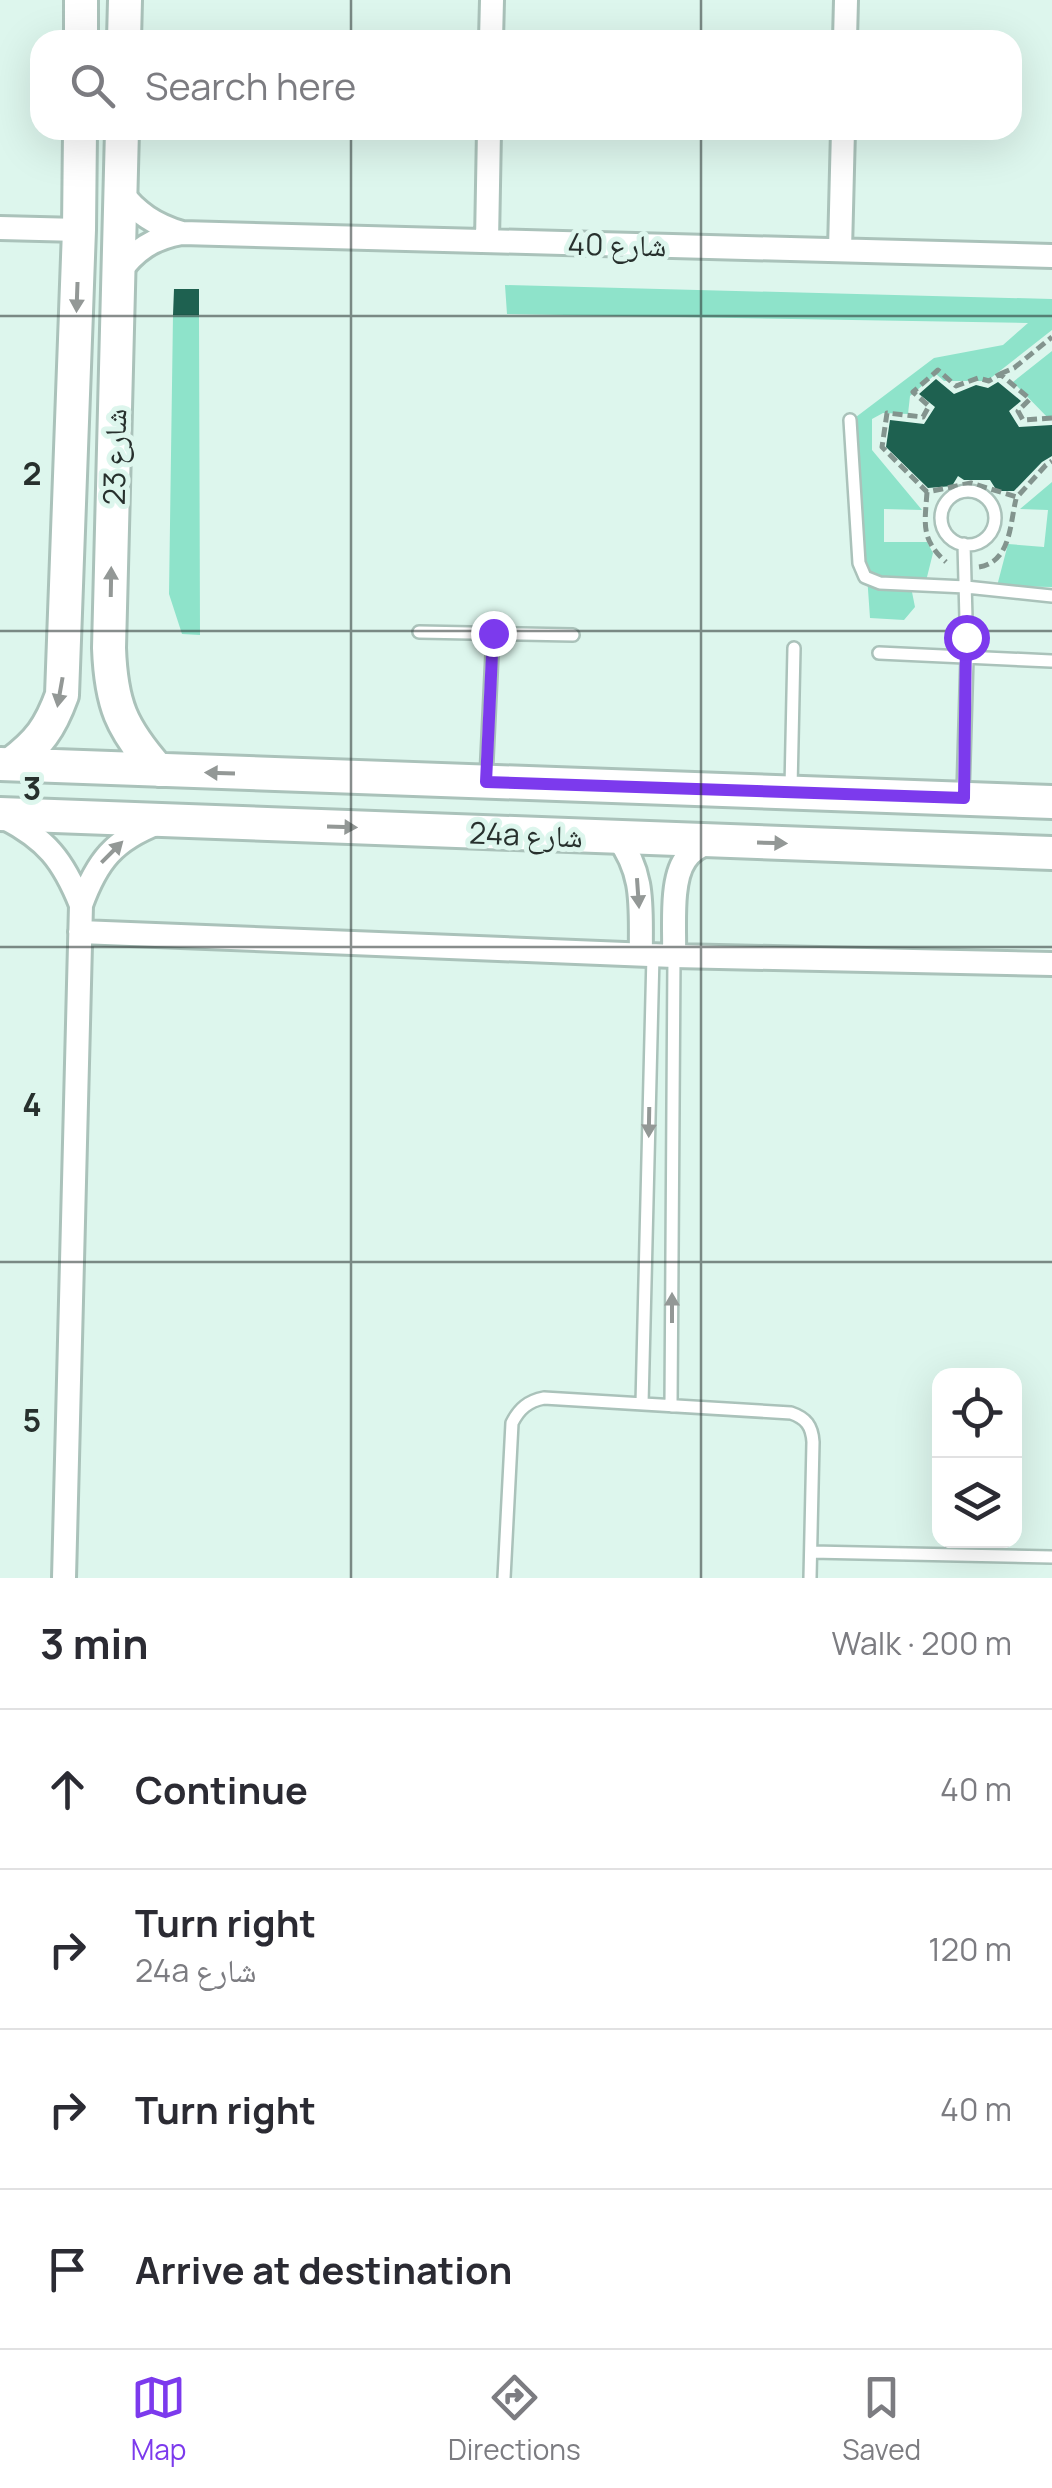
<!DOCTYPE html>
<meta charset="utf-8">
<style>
:root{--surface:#fff;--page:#f7f7f7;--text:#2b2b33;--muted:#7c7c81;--line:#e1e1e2;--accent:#7c3aed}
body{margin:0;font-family:Manrope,"Noto Naskh Arabic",sans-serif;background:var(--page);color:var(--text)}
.controls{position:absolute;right:30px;bottom:30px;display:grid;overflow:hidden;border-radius:20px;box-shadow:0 10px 40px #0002}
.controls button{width:90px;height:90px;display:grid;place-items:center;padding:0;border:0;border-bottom:2px solid var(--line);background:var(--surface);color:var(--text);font:50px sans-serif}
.stop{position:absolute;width:30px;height:30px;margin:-22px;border:8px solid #7c3aed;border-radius:50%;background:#fff}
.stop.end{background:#7c3aed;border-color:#fff;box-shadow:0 2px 10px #0008}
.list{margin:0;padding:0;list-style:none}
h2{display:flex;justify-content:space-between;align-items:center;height:130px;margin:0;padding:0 40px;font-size:42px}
h2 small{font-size:32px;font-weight:400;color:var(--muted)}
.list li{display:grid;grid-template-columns:65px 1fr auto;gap:30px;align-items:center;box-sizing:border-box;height:160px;padding:0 40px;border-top:2px solid var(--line)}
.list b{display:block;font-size:38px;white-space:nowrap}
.list p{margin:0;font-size:32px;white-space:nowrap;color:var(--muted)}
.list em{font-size:32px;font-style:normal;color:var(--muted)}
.icon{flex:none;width:55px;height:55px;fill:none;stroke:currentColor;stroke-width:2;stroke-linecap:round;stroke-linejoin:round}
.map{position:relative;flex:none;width:1052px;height:1578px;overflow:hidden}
.search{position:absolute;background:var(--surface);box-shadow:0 10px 40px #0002;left:30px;right:30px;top:30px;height:110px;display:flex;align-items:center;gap:25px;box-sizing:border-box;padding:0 35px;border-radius:30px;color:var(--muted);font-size:38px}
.sheet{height:770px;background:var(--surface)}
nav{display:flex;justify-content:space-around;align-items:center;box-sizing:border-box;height:140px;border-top:2px solid var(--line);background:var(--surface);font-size:28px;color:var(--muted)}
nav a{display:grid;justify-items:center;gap:5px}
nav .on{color:var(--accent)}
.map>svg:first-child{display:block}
.green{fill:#8ee3ca}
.building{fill:#1e6150}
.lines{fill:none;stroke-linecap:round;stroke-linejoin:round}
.lane-casing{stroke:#aac2ba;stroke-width:16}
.street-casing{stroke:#aac2ba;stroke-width:28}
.secondary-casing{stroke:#aac2ba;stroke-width:38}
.path{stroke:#83948e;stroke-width:5;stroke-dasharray:10 5;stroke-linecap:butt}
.lane{stroke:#fff;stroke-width:11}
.street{stroke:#fff;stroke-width:22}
.secondary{stroke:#fff;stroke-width:32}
.oneway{fill:#939896}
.route{stroke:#7c3aed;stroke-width:12}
.grid{fill:none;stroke:#27302d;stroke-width:2.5;stroke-opacity:0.55}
.labels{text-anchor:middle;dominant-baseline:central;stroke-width:10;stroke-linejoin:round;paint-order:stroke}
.street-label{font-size:30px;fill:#27302d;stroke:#ddf6ed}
.grid-label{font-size:32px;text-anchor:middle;font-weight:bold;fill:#27302d;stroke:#ddf6ed;stroke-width:10;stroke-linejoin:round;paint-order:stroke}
</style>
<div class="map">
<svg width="1052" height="1578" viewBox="0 0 1052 1578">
<rect width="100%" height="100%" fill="#ddf6ed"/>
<path class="green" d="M505,285L1052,299V330L987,381H944L936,374L910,396L908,414L883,413L872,419V450L922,510L884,509V542H927L933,553L926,581L911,587L915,607L904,620L870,618L856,417L934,358L1003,345L1028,323L507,314Z
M173,315H199L200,635L182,634L169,594Z
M1052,351V418L1049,419L1013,382Z
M1052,482V587L997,586L1008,544L1044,547L1048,510L1020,509Z"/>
<path class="building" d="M174,289H199V315H173Z
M936,379L954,394L976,385L988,388L998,382L1021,401L1009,411L1019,427L1052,425V456L1042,462L1014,491H997L990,480H964L958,476L952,486L928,488L886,447L890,420L924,424L935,407L919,394Z"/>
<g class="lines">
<g class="lane-casing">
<path id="lane" d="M850,420L859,563L865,577L880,583L966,587L1052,596
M941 518a27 27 0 1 1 54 0a27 27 0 1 1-54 0Z
M419,632L573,635
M879,653L1051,661
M486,778L493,633
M791,788L794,648
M963,794L967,657L964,544
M642,1404L653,955
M671,1406L674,956
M811,1552L1052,1557
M504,1578L512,1423C519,1409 528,1401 544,1398L791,1413C806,1418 812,1426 813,1442L810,1578"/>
</g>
<g class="street-casing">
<path id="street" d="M491,40L492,0
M845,40L846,0
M120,191C137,213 155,225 182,233
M0,228L79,230
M487,241L489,130
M840,250L843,130
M118,274C135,250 153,238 182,233L1052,256
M3,817C46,839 63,860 81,905
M617,837C646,875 640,910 641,954
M80,932L674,956L1052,964
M674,956C675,930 670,881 685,860C691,850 701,846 711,841
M64,1578L81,905C97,861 114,840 158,823"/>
</g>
<g class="secondary-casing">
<path id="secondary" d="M81,40V0
M124,40L125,0
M122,130L109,648C111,704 121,728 158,770
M0,764L1052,802
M11,764C39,743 50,728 62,695L79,230L80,130
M0,814L1052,853"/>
</g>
<path class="path" d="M1000,374L1014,368L1052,337
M1052,418L1023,420L1018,411L1030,399L1000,374L989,381L978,378L956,386L938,370L913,392L929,406L923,417L887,413L882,447L927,492L971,483L1017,497L1046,465L1052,461
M927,492C925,523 920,539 946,562
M979,567C1011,562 1010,523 1016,499"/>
<use href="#lane" class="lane"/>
<use href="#street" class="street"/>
<use href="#secondary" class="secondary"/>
</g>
<defs><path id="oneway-solid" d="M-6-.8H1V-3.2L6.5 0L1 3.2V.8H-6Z" transform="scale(2.5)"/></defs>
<g class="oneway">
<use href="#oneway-solid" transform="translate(77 297) rotate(92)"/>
<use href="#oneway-solid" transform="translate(111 582) rotate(-89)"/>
<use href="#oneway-solid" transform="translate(60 692) rotate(100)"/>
<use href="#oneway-solid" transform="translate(220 773) rotate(-178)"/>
<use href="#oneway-solid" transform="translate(342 827) rotate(2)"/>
<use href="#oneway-solid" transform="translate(772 843) rotate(2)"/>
<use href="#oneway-solid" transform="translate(112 852) rotate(-45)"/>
<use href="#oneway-solid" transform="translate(638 893) rotate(86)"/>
<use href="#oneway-solid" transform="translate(649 1122) rotate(91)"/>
<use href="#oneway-solid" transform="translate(672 1308) rotate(-90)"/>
</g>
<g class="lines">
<path class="route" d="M493,633L486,782L964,798L966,637"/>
</g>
<path class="grid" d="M351,0V40M701,0V40M351,130V1578M701,130V1578M0,316H1052M0,631H1052M0,947H1052M0,1262H1052"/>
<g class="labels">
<g class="street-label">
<text transform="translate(617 244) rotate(1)">شارع 40</text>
<text transform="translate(114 457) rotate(-89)">شارع 23</text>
<text transform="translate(526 834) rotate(2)">24a شارع</text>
</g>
</g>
<g class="grid-label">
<text x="32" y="485">2</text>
<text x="32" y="800">3</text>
<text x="32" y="1116">4</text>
<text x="32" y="1432">5</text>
</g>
</svg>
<div class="controls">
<button><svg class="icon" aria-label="locate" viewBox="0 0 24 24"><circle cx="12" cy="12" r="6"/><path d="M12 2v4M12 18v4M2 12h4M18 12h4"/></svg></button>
<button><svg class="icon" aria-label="layers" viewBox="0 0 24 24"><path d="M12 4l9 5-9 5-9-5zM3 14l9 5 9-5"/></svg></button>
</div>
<div class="stop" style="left:966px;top:637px"></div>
<div class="stop end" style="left:493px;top:633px"></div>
<div class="search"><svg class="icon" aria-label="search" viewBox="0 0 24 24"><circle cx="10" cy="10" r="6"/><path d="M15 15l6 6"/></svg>Search here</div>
</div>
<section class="sheet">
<h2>3 min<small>Walk · 200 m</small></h2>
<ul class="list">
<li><svg class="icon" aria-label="ahead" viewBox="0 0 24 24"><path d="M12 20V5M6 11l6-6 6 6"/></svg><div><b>Continue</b></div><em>40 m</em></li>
<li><svg class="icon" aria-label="right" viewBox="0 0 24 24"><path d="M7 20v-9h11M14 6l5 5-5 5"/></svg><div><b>Turn right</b><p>24a شارع</p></div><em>120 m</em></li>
<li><svg class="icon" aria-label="right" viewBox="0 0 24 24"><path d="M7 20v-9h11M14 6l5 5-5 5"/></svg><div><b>Turn right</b></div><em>40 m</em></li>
<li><svg class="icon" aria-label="arrive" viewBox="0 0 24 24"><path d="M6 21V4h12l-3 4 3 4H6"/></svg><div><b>Arrive at destination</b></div></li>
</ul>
</section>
<nav>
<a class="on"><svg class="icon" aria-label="map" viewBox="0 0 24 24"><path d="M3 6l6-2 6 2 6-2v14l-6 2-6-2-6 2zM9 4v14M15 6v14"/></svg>Map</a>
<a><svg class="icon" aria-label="directions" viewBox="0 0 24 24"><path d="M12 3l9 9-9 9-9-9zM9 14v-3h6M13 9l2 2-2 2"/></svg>Directions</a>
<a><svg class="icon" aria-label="saved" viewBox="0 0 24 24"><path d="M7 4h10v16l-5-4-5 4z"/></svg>Saved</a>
</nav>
